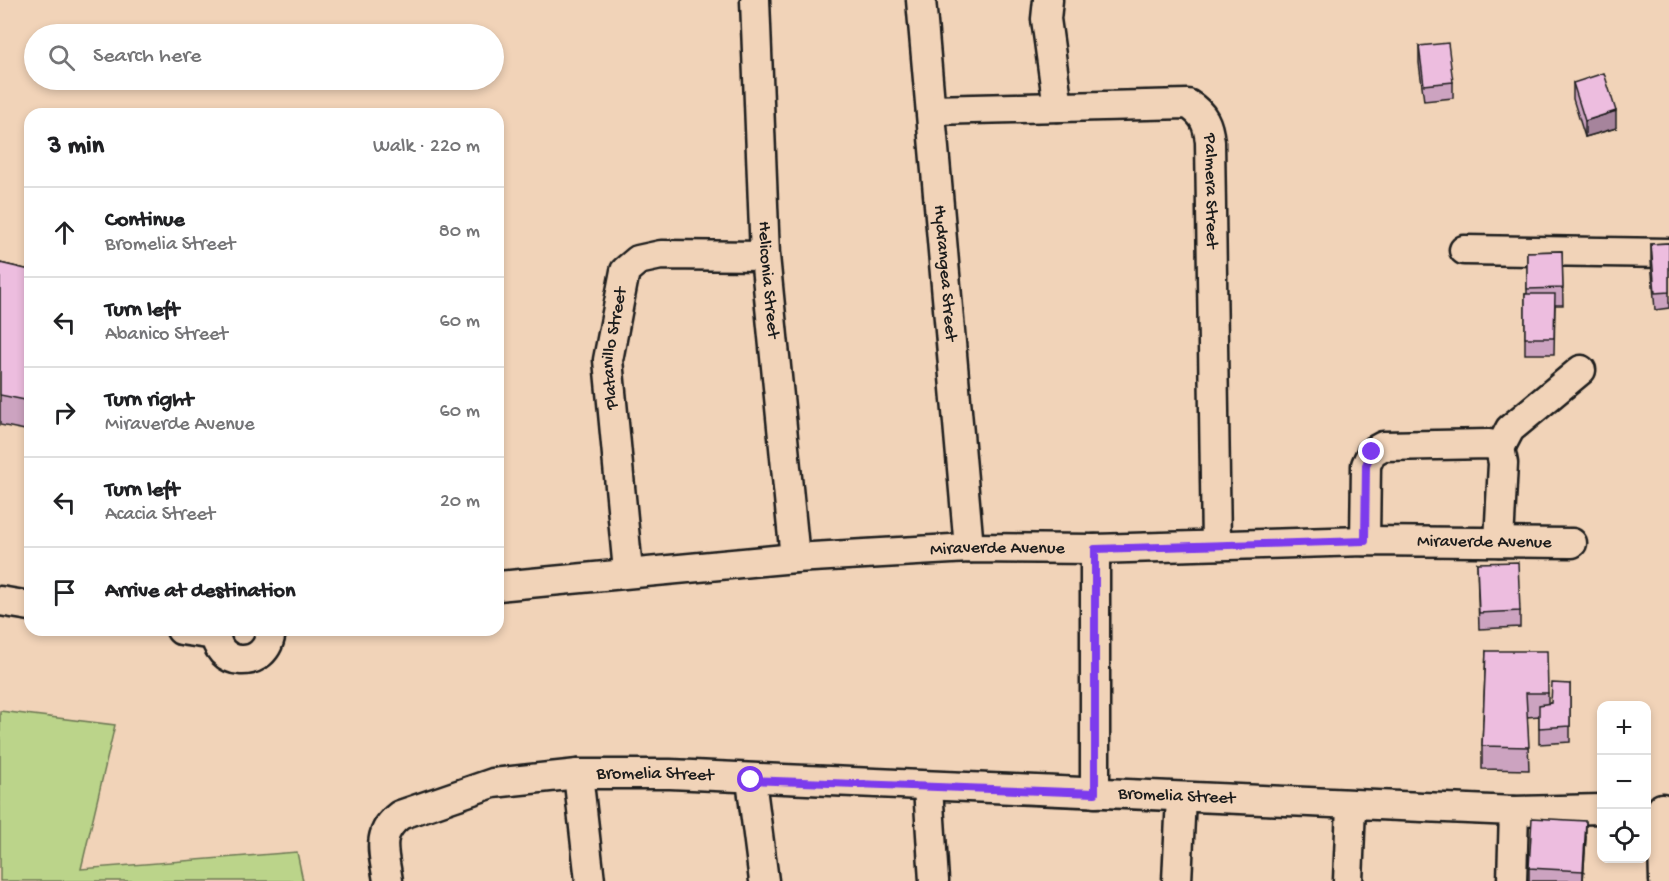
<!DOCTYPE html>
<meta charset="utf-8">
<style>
:root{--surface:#fff;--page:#f2f2f2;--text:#202124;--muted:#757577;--line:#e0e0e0}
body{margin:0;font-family:"Gochi Hand",sans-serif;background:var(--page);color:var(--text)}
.controls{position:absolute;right:18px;bottom:18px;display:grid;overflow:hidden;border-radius:12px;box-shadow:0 3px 9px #0003}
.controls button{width:54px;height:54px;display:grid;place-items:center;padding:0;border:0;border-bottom:2px solid var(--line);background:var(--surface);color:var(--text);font:30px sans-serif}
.stop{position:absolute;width:18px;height:18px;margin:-14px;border:4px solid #7c3aed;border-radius:50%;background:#fff}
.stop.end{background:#7c3aed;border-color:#fff;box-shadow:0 2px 6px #0008}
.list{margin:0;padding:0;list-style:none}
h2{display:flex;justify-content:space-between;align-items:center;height:78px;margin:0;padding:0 24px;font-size:26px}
h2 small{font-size:20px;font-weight:400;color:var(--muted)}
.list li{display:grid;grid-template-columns:39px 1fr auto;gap:18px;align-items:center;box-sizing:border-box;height:90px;padding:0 24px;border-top:2px solid var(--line)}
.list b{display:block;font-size:22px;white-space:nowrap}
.list p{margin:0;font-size:20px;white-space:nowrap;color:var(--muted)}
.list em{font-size:20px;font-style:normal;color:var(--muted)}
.icon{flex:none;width:33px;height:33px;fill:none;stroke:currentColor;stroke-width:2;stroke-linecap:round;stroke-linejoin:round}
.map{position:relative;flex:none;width:1669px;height:881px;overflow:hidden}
.search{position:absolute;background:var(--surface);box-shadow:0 3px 9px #0003;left:24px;top:24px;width:480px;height:66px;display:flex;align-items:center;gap:15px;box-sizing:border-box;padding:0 21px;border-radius:33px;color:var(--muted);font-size:22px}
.panel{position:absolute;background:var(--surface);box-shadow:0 3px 9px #0003;left:24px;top:108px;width:480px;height:528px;border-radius:18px}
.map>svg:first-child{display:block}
.green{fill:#bbd48a;stroke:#6c7853;stroke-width:1.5}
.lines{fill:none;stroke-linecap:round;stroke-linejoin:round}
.minor-casing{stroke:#1c1c1c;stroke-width:33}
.minor{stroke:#f1d3b8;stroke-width:28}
.wall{fill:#cca3c0;stroke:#1c1c1c;stroke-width:1.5}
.shaded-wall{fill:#a6849c;stroke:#1c1c1c;stroke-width:1.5}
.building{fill:#edbddf;stroke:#1c1c1c;stroke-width:1.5}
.route{stroke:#7c3aed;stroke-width:8}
.labels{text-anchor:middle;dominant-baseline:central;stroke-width:4.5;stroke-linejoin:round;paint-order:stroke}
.street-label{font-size:18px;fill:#1c1c1c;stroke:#f1d3b8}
</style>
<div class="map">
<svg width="1669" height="881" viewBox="0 0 1669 881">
<rect width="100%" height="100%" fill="#f1d3b8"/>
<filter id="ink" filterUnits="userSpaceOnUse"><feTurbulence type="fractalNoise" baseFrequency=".0167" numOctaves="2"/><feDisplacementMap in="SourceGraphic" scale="12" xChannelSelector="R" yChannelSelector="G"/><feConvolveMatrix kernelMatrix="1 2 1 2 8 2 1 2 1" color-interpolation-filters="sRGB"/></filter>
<g filter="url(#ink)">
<path class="green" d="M0,711L115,725L81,869L297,852L303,881H0Z"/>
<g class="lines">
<g class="minor-casing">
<g id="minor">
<path id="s1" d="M755,0L765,256L795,558"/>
<path id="s2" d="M921,0L969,548"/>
<path d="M1048,0L1046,19L1058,107"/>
<path id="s3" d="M931,110L1188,104C1204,114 1208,124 1210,142L1216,545"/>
<path d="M1464,250L1669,253"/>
<path d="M1500,448L1510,429L1581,370"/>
<path d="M1365,541L1366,465L1372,452L1383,446L1489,444L1500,448L1503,463L1499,542"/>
<path d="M1095,549V793"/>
<path id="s4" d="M628,571L608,360L625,271L638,260L661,255L765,256"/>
<path id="s5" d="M498,586L795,558L969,548L1095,549L1365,541L1572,543"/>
<path d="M0,601L30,606"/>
<path d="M181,630L215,635"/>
<path d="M216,630C212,667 268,673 271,630"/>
<path d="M578,774L590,881"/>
<path d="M751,780L764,881"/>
<path d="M928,788L934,881"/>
<path d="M1662,808L1664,881"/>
<path id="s6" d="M388,881C384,853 375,834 400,815L493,783L578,774H670L1514,811L1602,809"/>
<path d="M1177,881L1181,797"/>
<path d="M1348,881L1351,806"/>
<path d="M1512,881L1514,811"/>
</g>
</g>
<use href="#minor" class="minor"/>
</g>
<path class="wall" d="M1419,46L1453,82V98L1424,101L1419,63Z
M1573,83L1616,128L1585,137L1573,99Z
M1669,243V308L1655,310L1651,261V244Z
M1562,251L1563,305H1555L1554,354H1525V294H1527V252Z
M0,263L30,270V431L0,425Z
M1477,563L1520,611V627L1479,629Z
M1486,651L1548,693V703H1551L1570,684V742L1539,744V716L1527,717L1529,770L1482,769V746Z
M1586,837L1583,881H1529V868Z"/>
<path class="shaded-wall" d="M1616,111V128L1585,137V121Z
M1586,821V837L1583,881V871Z"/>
<path class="building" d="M1448,43L1453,82L1424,85L1419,46Z
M1604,73L1616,111L1585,121L1573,83Z
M1669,243V292L1655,293L1651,244Z
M1562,251L1563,288L1527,289V252Z
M0,263L30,270V401L0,395Z
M1525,294H1555L1554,338H1525Z
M1518,562L1520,611L1479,613L1477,563Z
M1486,651H1547L1548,693H1526L1529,747L1482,746Z
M1552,683L1570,684V726L1539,728V705L1551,703Z
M1532,818L1586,821L1583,871L1529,868Z"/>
</g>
<g class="lines" filter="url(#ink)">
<path class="route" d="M751,780L1095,793V549L1365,541L1366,465L1372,452"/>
</g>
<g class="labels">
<g class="street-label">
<text stroke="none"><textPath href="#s3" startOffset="352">Palmera Street</textPath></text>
<text stroke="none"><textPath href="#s2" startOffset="274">Hydrangea Street</textPath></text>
<text stroke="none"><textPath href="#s1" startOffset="280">Heliconia Street</textPath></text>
<text stroke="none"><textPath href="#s4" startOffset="224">Platanillo Street</textPath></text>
<text stroke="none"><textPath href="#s5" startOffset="988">Miraverde Avenue</textPath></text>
<text stroke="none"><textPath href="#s5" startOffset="501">Miraverde Avenue</textPath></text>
<text stroke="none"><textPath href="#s6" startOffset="333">Bromelia Street</textPath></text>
<text stroke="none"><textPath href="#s6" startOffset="855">Bromelia Street</textPath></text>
</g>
</g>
</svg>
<div class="controls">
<button>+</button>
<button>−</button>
<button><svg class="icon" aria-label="locate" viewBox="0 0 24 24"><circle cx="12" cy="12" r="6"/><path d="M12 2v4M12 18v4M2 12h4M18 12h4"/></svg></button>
</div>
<div class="stop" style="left:751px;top:780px"></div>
<div class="stop end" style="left:1372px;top:452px"></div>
<div class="search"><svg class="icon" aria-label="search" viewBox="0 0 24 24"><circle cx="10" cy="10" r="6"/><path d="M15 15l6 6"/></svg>Search here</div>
<section class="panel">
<h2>3 min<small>Walk · 220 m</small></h2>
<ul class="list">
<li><svg class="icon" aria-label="ahead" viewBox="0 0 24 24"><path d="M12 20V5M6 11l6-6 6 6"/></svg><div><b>Continue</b><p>Bromelia Street</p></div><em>80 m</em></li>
<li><svg class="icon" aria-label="left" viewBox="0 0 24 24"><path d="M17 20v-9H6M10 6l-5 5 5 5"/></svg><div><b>Turn left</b><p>Abanico Street</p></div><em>60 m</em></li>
<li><svg class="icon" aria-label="right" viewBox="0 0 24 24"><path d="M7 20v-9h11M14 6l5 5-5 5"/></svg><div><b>Turn right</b><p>Miraverde Avenue</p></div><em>60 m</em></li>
<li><svg class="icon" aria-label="left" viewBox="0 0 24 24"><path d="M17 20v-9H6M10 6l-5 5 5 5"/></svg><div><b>Turn left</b><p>Acacia Street</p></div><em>20 m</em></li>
<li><svg class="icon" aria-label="arrive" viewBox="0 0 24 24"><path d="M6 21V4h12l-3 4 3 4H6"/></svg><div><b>Arrive at destination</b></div></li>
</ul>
</section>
</div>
